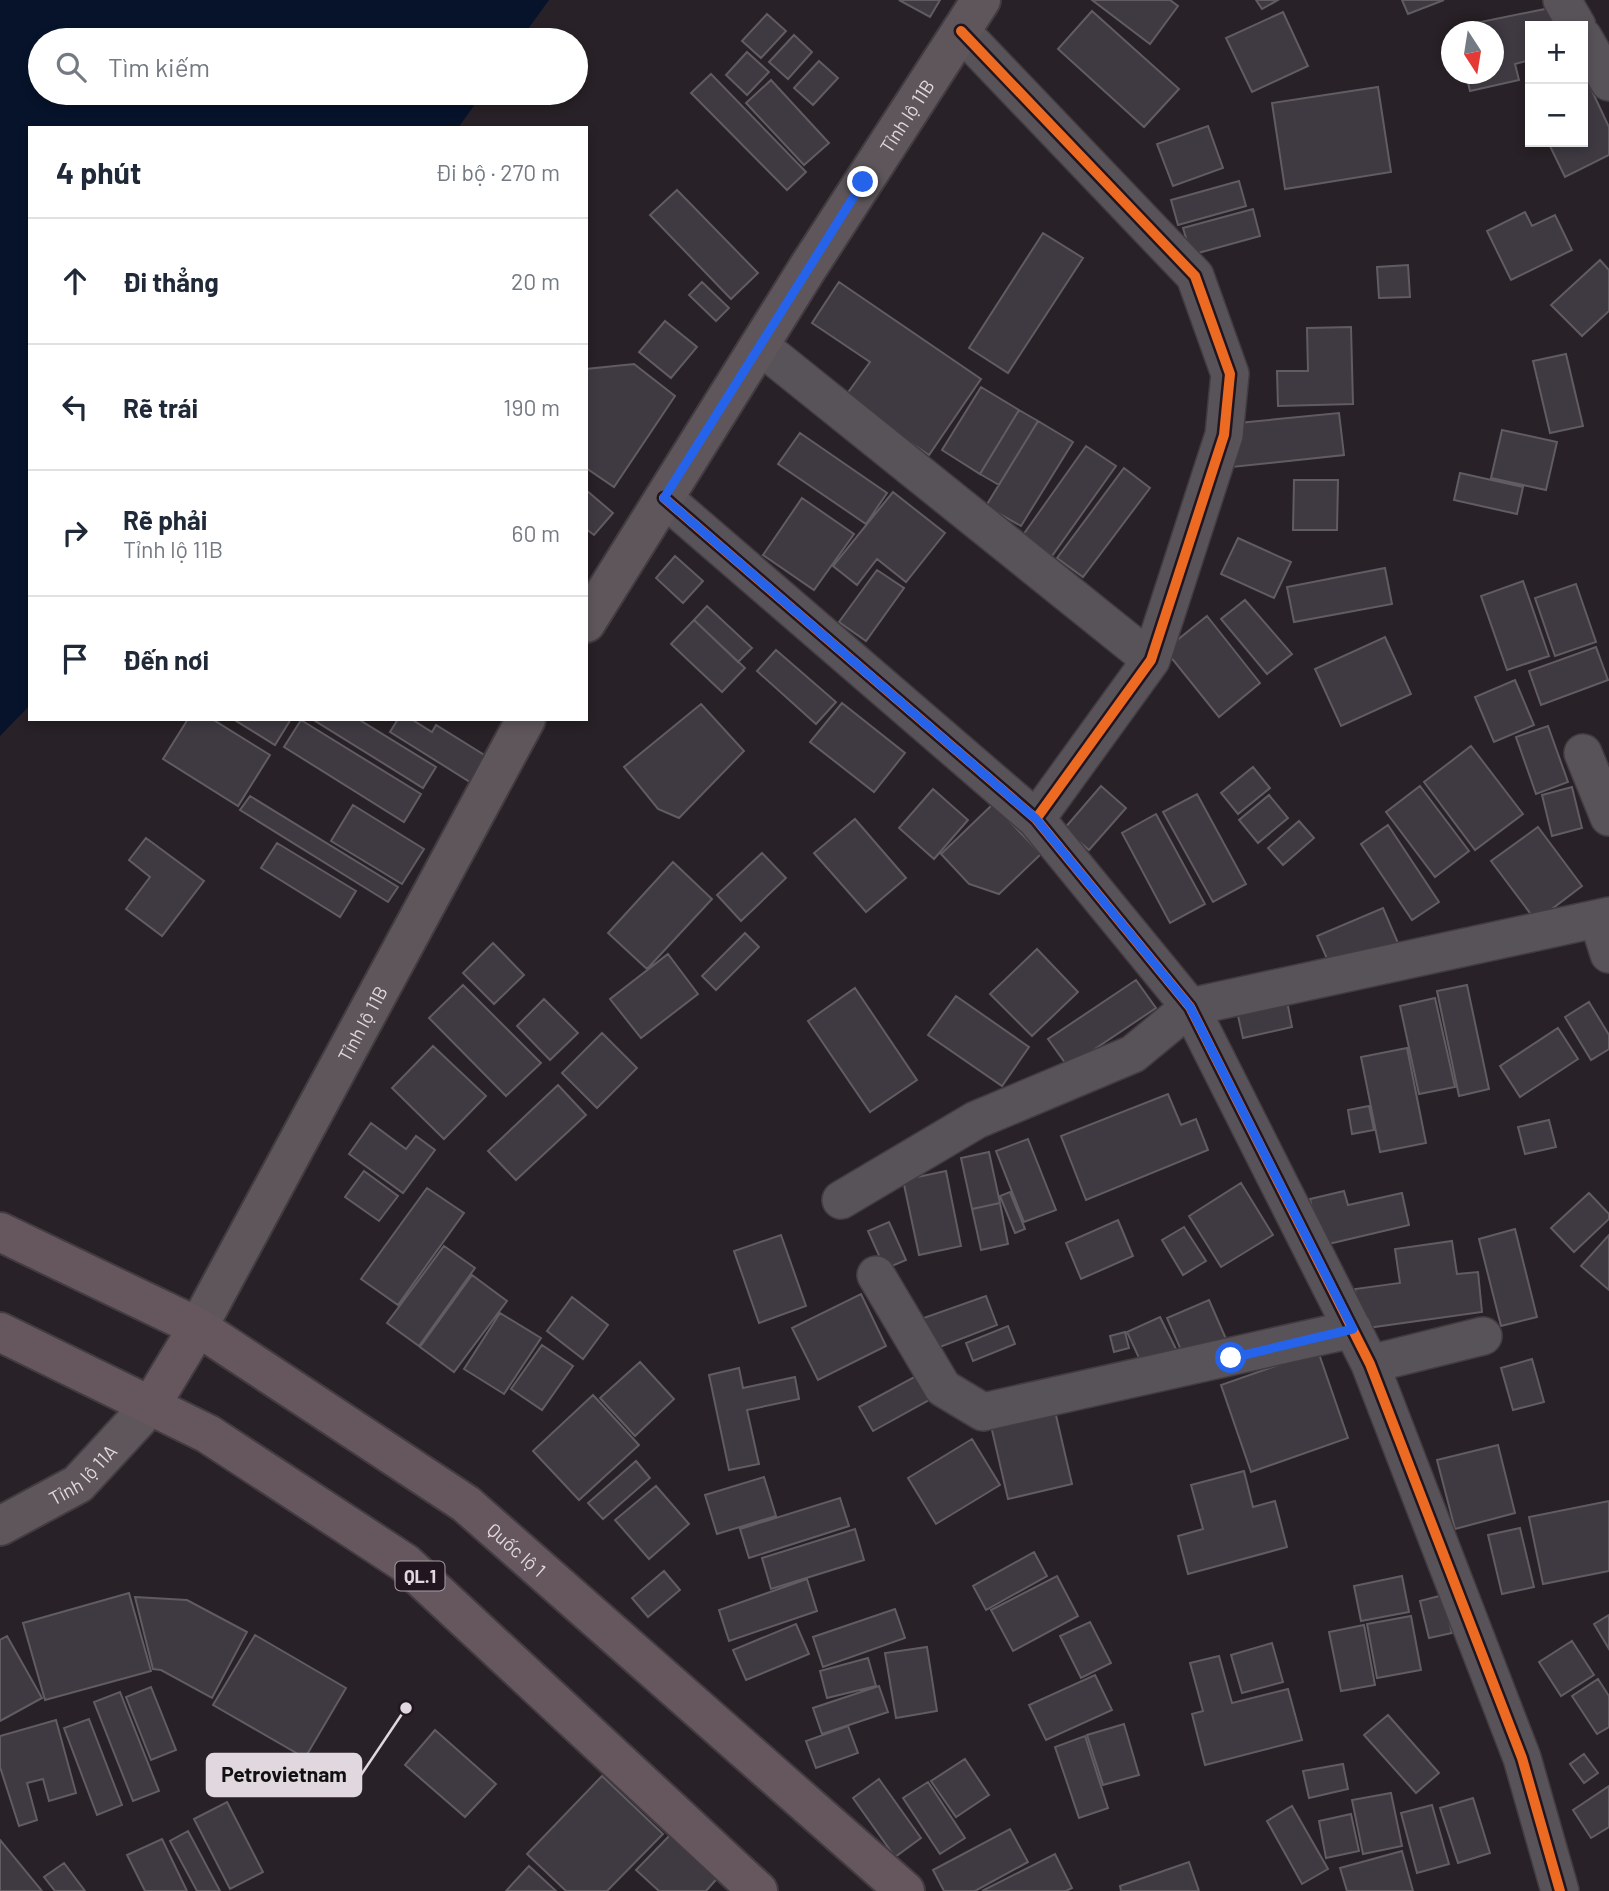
<!DOCTYPE html>
<html lang="vi">
<meta charset="utf-8">
<style>
:root{--surface:#fff;--page:#f6f6f7;--text:#1f2937;--muted:#747a83;--line:#e0e1e3}
body{margin:0;font-family:Barlow,sans-serif;background:var(--page);color:var(--text)}
.controls{position:absolute;right:21px;top:21px;display:grid;overflow:hidden;border-radius:0px;box-shadow:0 4px 10px #0003}
.controls button{width:63px;height:63px;display:grid;place-items:center;padding:0;border:0;border-bottom:2px solid var(--line);background:var(--surface);color:var(--text);font:35px sans-serif}
.compass{position:absolute;left:1441px;top:21px;width:63px;height:63px;border-radius:50%;background:var(--surface);box-shadow:0 4px 10px #0003;rotate:168deg}
.stop{position:absolute;width:21px;height:21px;margin:-16px;border:5px solid #2563eb;border-radius:50%;background:#fff}
.stop.end{background:#2563eb;border-color:#fff;box-shadow:0 2px 7px #0008}
.list{margin:0;padding:0;list-style:none}
h2{display:flex;justify-content:space-between;align-items:center;height:91px;margin:0;padding:0 28px;font-size:30px}
h2 small{font-size:23px;font-weight:400;color:var(--muted)}
.list li{display:grid;grid-template-columns:46px 1fr auto;gap:21px;align-items:center;box-sizing:border-box;height:126px;padding:0 28px;border-top:2px solid var(--line)}
.list b{display:block;font-size:26px;white-space:nowrap}
.list p{margin:0;font-size:23px;white-space:nowrap;color:var(--muted)}
.list em{font-size:23px;font-style:normal;color:var(--muted)}
.icon{flex:none;width:38px;height:38px;fill:none;stroke:currentColor;stroke-width:2;stroke-linecap:round;stroke-linejoin:round}
.map{position:relative;flex:none;width:1609px;height:1891px;overflow:hidden}
.search{position:absolute;background:var(--surface);box-shadow:0 4px 10px #0003;left:28px;top:28px;width:560px;height:77px;display:flex;align-items:center;gap:18px;box-sizing:border-box;padding:0 24px;border-radius:38px;color:var(--muted);font-size:26px}
.panel{position:absolute;background:var(--surface);box-shadow:0 4px 10px #0003;left:28px;top:126px;width:560px;height:595px;border-radius:0px}
.map>svg:first-child{display:block}
.water{fill:#07132b}
.building{fill:#3f3a42;stroke:#605c62;stroke-width:2}
.lines{fill:none;stroke-linecap:round;stroke-linejoin:round}
.street-casing{stroke:#423c41;stroke-width:40}
.secondary-casing{stroke:#423c41;stroke-width:42}
.highway-casing{stroke:#423c41;stroke-width:42}
.street{stroke:#585358;stroke-width:37}
.secondary{stroke:#5e565b;stroke-width:38}
.highway{stroke:#65575d;stroke-width:38}
.cycleway-casing{stroke:#211520;stroke-width:15}
.cycleway{stroke:#ed6a23;stroke-width:10}
.route{stroke:#2563eb;stroke-width:9}
.labels{text-anchor:middle;dominant-baseline:central;stroke-width:7;stroke-linejoin:round;paint-order:stroke}
.shield{fill:#211520;stroke:#a79ea6;stroke-width:2}
.shield-label{font-size:18px;font-weight:bold;fill:#e1d8df}
.street-label{font-size:19px;fill:#e1d8df;stroke:#211520}
.leader{fill:none;stroke:#e1d8df;stroke-width:2.5}
.callout-dot{fill:#e1d8df;stroke:#211520;stroke-width:2.5}
.callout{fill:#e1d8df;stroke:#e1d8df;stroke-width:2.5}
.callout-label{font-size:21px;text-anchor:middle;font-weight:bold;fill:#111}
</style>
<div class="map">
<svg width="1609" height="1891" viewBox="0 0 1609 1891">
<rect width="100%" height="100%" fill="#282127"/>
<path class="water" d="M0,0H549L520,40H40V93H483L458,128H30V705L0,736Z"/>
<path class="building" d="M899,0H940L930,17Z
M1092,0H1170L1178,6L1150,44Z
M1256,0H1278L1262,9Z
M1402,0H1444L1408,14Z
M1550,8L1554,26H1530V60L1515,64L1519,80L1470,91L1466,74H1494V32H1457L1456,27Z
M1092,11L1179,89L1144,127L1058,49Z
M1283,12L1308,66L1252,92L1226,38Z
M767,14L786,31L761,58L742,41Z
M794,35L812,52L788,79L769,62Z
M747,52L769,72L747,95L726,75Z
M819,61L838,78L813,105L794,88Z
M711,74L806,172L787,190L691,93Z
M1585,76L1609,127V155L1565,177L1548,142H1583Z
M771,80L829,143L804,165L746,103Z
M1378,87L1391,172L1285,189L1272,103Z
M1208,126L1223,168L1173,186L1157,144Z
M1239,181L1246,206L1178,225L1171,200Z
M677,190L758,273L731,299L650,215Z
M1253,209L1260,236L1191,255L1183,228Z
M1525,212L1532,226L1555,215L1572,250L1511,280L1487,231Z
M1043,233L1083,258L1008,373L969,348Z
M1600,260L1609,270V311L1582,336L1551,305Z
M1408,265L1410,297L1379,298L1377,267Z
M702,282L729,308L716,321L689,295Z
M839,282L981,379L929,455L844,398L870,362L812,323Z
M665,321L697,347L671,378L639,352Z
M1351,327L1353,404L1278,406L1277,371H1308L1307,328Z
M1566,354L1583,426L1550,433L1533,361Z
M634,364L675,396L614,487L586,468V369Z
M981,387L1019,410L980,474L942,450Z
M1019,410L1038,421L999,485L980,474Z
M1339,413L1344,455L1232,467L1228,424Z
M1038,421L1073,442L1021,526L986,506Z
M1502,430L1557,442L1546,490L1491,478Z
M800,433L887,493L866,524L778,464Z
M1086,446L1116,466L1052,556L1023,535Z
M1124,468L1150,488L1083,577L1057,558Z
M1460,473L1523,487L1517,514L1454,500Z
M1294,480H1338L1337,530H1293Z
M586,490L613,513L594,535L586,529Z
M893,492L945,533L906,582L877,559L857,585L833,566Z
M802,498L854,534L814,590L763,555Z
M1238,538L1291,562L1274,598L1221,574Z
M675,556L703,581L683,603L656,578Z
M1385,568L1392,604L1294,622L1287,587Z
M877,570L904,588L866,641L839,622Z
M1523,581L1549,656L1507,670L1481,596Z
M1576,584L1596,642L1555,656L1535,598Z
M1245,600L1292,654L1267,674L1221,619Z
M707,606L752,648L738,662L694,620Z
M1207,616L1260,683L1219,717L1165,650Z
M694,620L745,668L722,692L671,644Z
M1385,637L1411,694L1341,726L1315,669Z
M1596,647L1608,680L1541,705L1529,671Z
M776,650L836,702L816,724L757,671Z
M1515,680L1534,725L1494,742L1475,697Z
M842,703L905,753L874,792L810,742Z
M701,704L744,751L679,818L658,809L624,767Z
M188,719H212L270,755L238,806L163,759Z
M233,719H291L275,745Z
M312,719H358L436,767L423,788Z
M398,719H411L432,732L436,725L486,756L470,782L390,732Z
M301,720L421,794L404,822L284,747Z
M1548,726L1568,782L1536,794L1516,737Z
M1471,746L1523,814L1475,850L1424,782Z
M1253,767L1270,788L1238,814L1221,793Z
M1101,786L1126,808L1089,850L1064,829Z
M1420,786L1469,851L1435,877L1386,812Z
M1572,787L1582,828L1552,836L1542,795Z
M933,789L968,820L934,859L899,828Z
M1197,794L1246,884L1213,902L1163,812Z
M1269,795L1288,818L1258,843L1239,820Z
M250,796L398,887L388,902L240,810Z
M993,804L1041,854L999,894L969,884L941,854Z
M353,805L424,849L402,884L331,841Z
M1156,814L1205,904L1170,923L1122,833Z
M855,819L906,878L866,912L814,853Z
M1299,821L1314,838L1283,865L1268,848Z
M1388,825L1439,902L1412,920L1361,844Z
M1538,827L1582,886L1536,921L1491,861Z
M146,838L204,881L162,936L126,909L150,877L129,860Z
M277,843L356,891L340,917L261,868Z
M762,853L786,878L741,921L717,895Z
M673,862L712,899L647,969L608,933Z
M1383,908L1398,943L1332,970L1317,936Z
M745,933L759,947L716,990L702,976Z
M493,943L524,975L494,1004L463,973Z
M1037,949L1078,992L1032,1036L990,994Z
M668,954L698,994L641,1038L610,999Z
M1136,980L1156,1008L1068,1067L1048,1039Z
M463,985L541,1063L506,1096L429,1018Z
M1467,985L1489,1089L1459,1096L1437,991Z
M855,988L917,1080L870,1112L808,1021Z
M956,996L1029,1047L1002,1086L928,1035Z
M1286,996L1292,1027L1243,1038L1236,1007Z
M1435,998L1455,1087L1419,1094L1400,1006Z
M544,999L578,1033L550,1060L517,1026Z
M1589,1002L1609,1035V1049L1591,1060L1565,1017Z
M1558,1028L1578,1059L1520,1097L1500,1066Z
M602,1033L637,1068L597,1108L562,1073Z
M433,1046L486,1096L444,1139L392,1088Z
M1407,1048L1426,1143L1380,1152L1361,1057Z
M558,1085L586,1115L516,1180L488,1151Z
M1168,1094L1181,1125L1196,1119L1208,1150L1086,1200L1061,1136Z
M1369,1106L1374,1130L1352,1134L1348,1110Z
M1549,1120L1556,1147L1525,1154L1518,1127Z
M371,1123L406,1149L416,1136L435,1150L403,1193L349,1154Z
M1028,1139L1056,1210L1024,1222L996,1151Z
M989,1152L1000,1203L972,1209L961,1158Z
M364,1171L398,1196L379,1221L345,1197Z
M946,1171L961,1246L919,1255L903,1180Z
M1241,1183L1273,1235L1221,1267L1189,1216Z
M427,1188L464,1213L398,1305L361,1279Z
M1344,1191L1348,1205L1402,1193L1409,1225L1320,1246L1310,1199Z
M1010,1192L1025,1229L1015,1233L1000,1196Z
M1589,1193L1609,1214V1219L1574,1252L1551,1228Z
M1000,1203L1008,1244L981,1250L972,1209Z
M1118,1220L1133,1256L1081,1279L1066,1243Z
M889,1222L906,1260L885,1269L868,1231Z
M1184,1227L1206,1261L1183,1275L1162,1240Z
M1515,1229L1537,1317L1501,1326L1479,1239Z
M781,1235L806,1306L759,1323L734,1251Z
M1609,1235V1290L1581,1266Z
M1452,1241L1457,1274L1478,1272L1482,1312L1360,1329L1355,1289L1400,1283L1395,1249Z
M444,1246L475,1268L419,1346L387,1323Z
M472,1275L507,1301L454,1372L420,1347Z
M861,1294L886,1346L818,1380L792,1328Z
M986,1296L997,1325L927,1352L915,1321Z
M572,1297L608,1325L583,1359L547,1331Z
M1209,1300L1230,1348L1188,1366L1167,1318Z
M500,1313L541,1338L504,1394L464,1369Z
M1160,1317L1180,1357L1146,1373L1127,1332Z
M1008,1326L1015,1344L973,1361L966,1343Z
M1125,1332L1129,1348L1114,1352L1110,1336Z
M542,1345L573,1366L542,1410L511,1389Z
M1318,1351L1348,1438L1251,1472L1221,1385Z
M1532,1359L1544,1402L1513,1410L1501,1368Z
M640,1362L674,1399L635,1436L600,1398Z
M739,1368L743,1388L795,1377L799,1399L747,1410L759,1464L729,1470L709,1375Z
M916,1376L929,1400L873,1431L859,1407Z
M593,1395L639,1445L579,1500L533,1451Z
M1055,1411L1072,1484L1008,1499L991,1426Z
M972,1439L1000,1485L936,1524L908,1478Z
M1498,1445L1515,1513L1455,1529L1437,1460Z
M636,1461L650,1478L603,1519L588,1503Z
M1244,1471L1253,1507L1275,1501L1287,1547L1188,1574L1178,1536L1203,1529L1191,1485Z
M764,1477L776,1516L717,1534L705,1495Z
M656,1486L689,1524L649,1559L615,1520Z
M840,1498L849,1526L749,1558L740,1529Z
M1609,1501V1571L1543,1584L1529,1517Z
M1520,1528L1534,1587L1502,1594L1488,1535Z
M855,1529L864,1560L771,1589L762,1558Z
M1034,1552L1047,1576L986,1610L973,1586Z
M664,1571L680,1590L648,1617L632,1598Z
M1057,1576L1078,1616L1013,1651L991,1610Z
M1402,1576L1409,1612L1361,1621L1354,1586Z
M807,1579L817,1611L729,1641L719,1610Z
M129,1593L151,1671L45,1700L23,1623Z
M1443,1595L1452,1633L1429,1638L1420,1601Z
M135,1597L187,1600L247,1632L212,1698L161,1670L153,1669Z
M895,1609L905,1638L823,1667L813,1637Z
M1609,1615V1649L1594,1624Z
M1411,1616L1421,1670L1377,1678L1367,1624Z
M1090,1622L1111,1663L1081,1678L1060,1636Z
M796,1624L809,1654L746,1680L733,1650Z
M1364,1625L1375,1685L1341,1691L1329,1632Z
M255,1635L346,1688L305,1758L213,1705Z
M7,1636L42,1698L0,1721V1640Z
M1572,1641L1594,1675L1561,1696L1539,1662Z
M1272,1643L1283,1682L1242,1693L1231,1655Z
M927,1647L937,1711L896,1718L885,1653Z
M1219,1656L1232,1703L1288,1689L1302,1740L1205,1765L1192,1714L1203,1711L1190,1663Z
M868,1658L876,1686L827,1698L820,1671Z
M1095,1675L1112,1710L1046,1740L1029,1705Z
M1598,1679L1609,1696V1727L1597,1734L1572,1696Z
M879,1686L888,1712L822,1734L813,1708Z
M151,1687L176,1750L151,1760L126,1697Z
M120,1692L159,1791L133,1801L94,1702Z
M1388,1715L1439,1773L1416,1793L1364,1735Z
M89,1719L122,1805L97,1815L64,1728Z
M56,1720L76,1793L49,1801L43,1779L27,1783L37,1820L19,1826L0,1767V1736Z
M1124,1724L1139,1775L1103,1785L1087,1735Z
M848,1726L858,1753L816,1768L806,1741Z
M435,1730L496,1784L465,1817L405,1765Z
M1085,1736L1108,1808L1079,1818L1055,1747Z
M1584,1754L1598,1773L1584,1783L1570,1764Z
M965,1759L989,1795L956,1817L931,1781Z
M1343,1764L1348,1789L1309,1798L1303,1771Z
M602,1776L663,1834L607,1891H566L527,1854Z
M879,1779L921,1838L895,1857L853,1798Z
M928,1782L965,1838L940,1854L903,1798Z
M1609,1786V1827L1591,1838L1573,1810Z
M1391,1793L1402,1846L1363,1854L1352,1800Z
M1473,1798L1490,1853L1458,1863L1440,1808Z
M227,1802L263,1872L230,1889L194,1819Z
M1432,1805L1449,1864L1417,1873L1401,1813Z
M1292,1806L1328,1869L1302,1884L1267,1821Z
M1351,1814L1359,1851L1326,1858L1319,1821Z
M1010,1829L1028,1862L975,1891H944L933,1870Z
M675,1830L722,1873L706,1891H659L636,1870Z
M188,1831L220,1891H197L170,1841Z
M162,1839L187,1891H145L127,1855Z
M0,1840L42,1891H0Z
M1402,1851L1413,1891H1347L1340,1868Z
M1055,1854L1072,1888L1066,1891H982Z
M1189,1862L1199,1891H1121L1120,1886Z
M64,1863L85,1891H55L44,1877Z
M529,1866L556,1891H506Z"/>
<g class="lines">
<g class="street-casing">
<path id="street" d="M1562,0L1577,26
M961,31L1195,276L1230,374L1224,435L1151,660L1036,819
M1583,37L1609,82
M759,345L1151,660
M664,498L1036,819L1190,1007L1370,1364L1522,1758L1560,1891
M1583,753L1609,817
M1598,919L1609,954
M841,1200L976,1120L1133,1054L1190,1007L1609,916
M876,1275L943,1388L983,1412L1353,1329
M1370,1364L1483,1336"/>
</g>
<g class="secondary-casing">
<g id="secondary">
<path id="s1" d="M586,623L807,269L981,0"/>
<path id="s2" d="M198,1327L526,719"/>
<path id="s3" d="M0,1526L78,1484L151,1405"/>
</g>
</g>
<g class="highway-casing">
<g id="highway">
<path id="s4" d="M0,1232L198,1327L466,1504L905,1891"/>
<path d="M0,1332L208,1434L405,1563L758,1891"/>
<path d="M151,1405L198,1327"/>
</g>
</g>
<use href="#street" class="street"/>
<use href="#secondary" class="secondary"/>
<use href="#highway" class="highway"/>
<g class="cycleway-casing">
<path id="cycleway" d="M961,31L1195,276L1230,374L1224,435L1151,660L1036,819
M664,498L1036,819L1190,1007L1370,1364L1522,1758L1560,1891"/>
</g>
<use href="#cycleway" class="cycleway"/>
</g>
<g class="lines">
<path class="route" d="M863,182L664,498L1036,819L1190,1007L1353,1329L1231,1358"/>
</g>
<g class="labels">
<rect class="shield" x="395.5" y="1561.5" width="49" height="29" rx="5"/>
<g class="shield-label">
<text x="420" y="1576">QL.1</text>
</g>
<g class="street-label">
<text stroke="none"><textPath href="#s1" startOffset="600">Tỉnh lộ 11B</textPath></text>
<text stroke="none"><textPath href="#s2" startOffset="345">Tỉnh lộ 11B</textPath></text>
<text stroke="none"><textPath href="#s3" startOffset="98">Tỉnh lộ 11A</textPath></text>
<text stroke="none"><textPath href="#s4" startOffset="609">Quốc lộ 1</textPath></text>
</g>
</g>
<path class="leader" d="M406 1708L361 1775"/>
<circle class="callout-dot" cx="406" cy="1708" r="7"/>
<rect class="callout" x="207" y="1754" width="154" height="42" rx="7"/>
<g class="callout-label">
<text x="284" y="1782">Petrovietnam</text>
</g>
</svg>
<div class="controls">
<button>+</button>
<button>−</button>
</div>
<svg class="compass" viewBox="-18 -18 36 36"><path d="M0-13l5 13h-10z" fill="#e53935"/><path d="M0 13l5-13h-10z" fill="#747a83"/></svg>
<div class="stop" style="left:1231px;top:1358px"></div>
<div class="stop end" style="left:863px;top:182px"></div>
<div class="search"><svg class="icon" aria-label="search" viewBox="0 0 24 24"><circle cx="10" cy="10" r="6"/><path d="M15 15l6 6"/></svg>Tìm kiếm</div>
<section class="panel">
<h2>4 phút<small>Đi bộ · 270 m</small></h2>
<ul class="list">
<li><svg class="icon" aria-label="ahead" viewBox="0 0 24 24"><path d="M12 20V5M6 11l6-6 6 6"/></svg><div><b>Đi thẳng</b></div><em>20 m</em></li>
<li><svg class="icon" aria-label="left" viewBox="0 0 24 24"><path d="M17 20v-9H6M10 6l-5 5 5 5"/></svg><div><b>Rẽ trái</b></div><em>190 m</em></li>
<li><svg class="icon" aria-label="right" viewBox="0 0 24 24"><path d="M7 20v-9h11M14 6l5 5-5 5"/></svg><div><b>Rẽ phải</b><p>Tỉnh lộ 11B</p></div><em>60 m</em></li>
<li><svg class="icon" aria-label="arrive" viewBox="0 0 24 24"><path d="M6 21V4h12l-3 4 3 4H6"/></svg><div><b>Đến nơi</b></div></li>
</ul>
</section>
</div>
